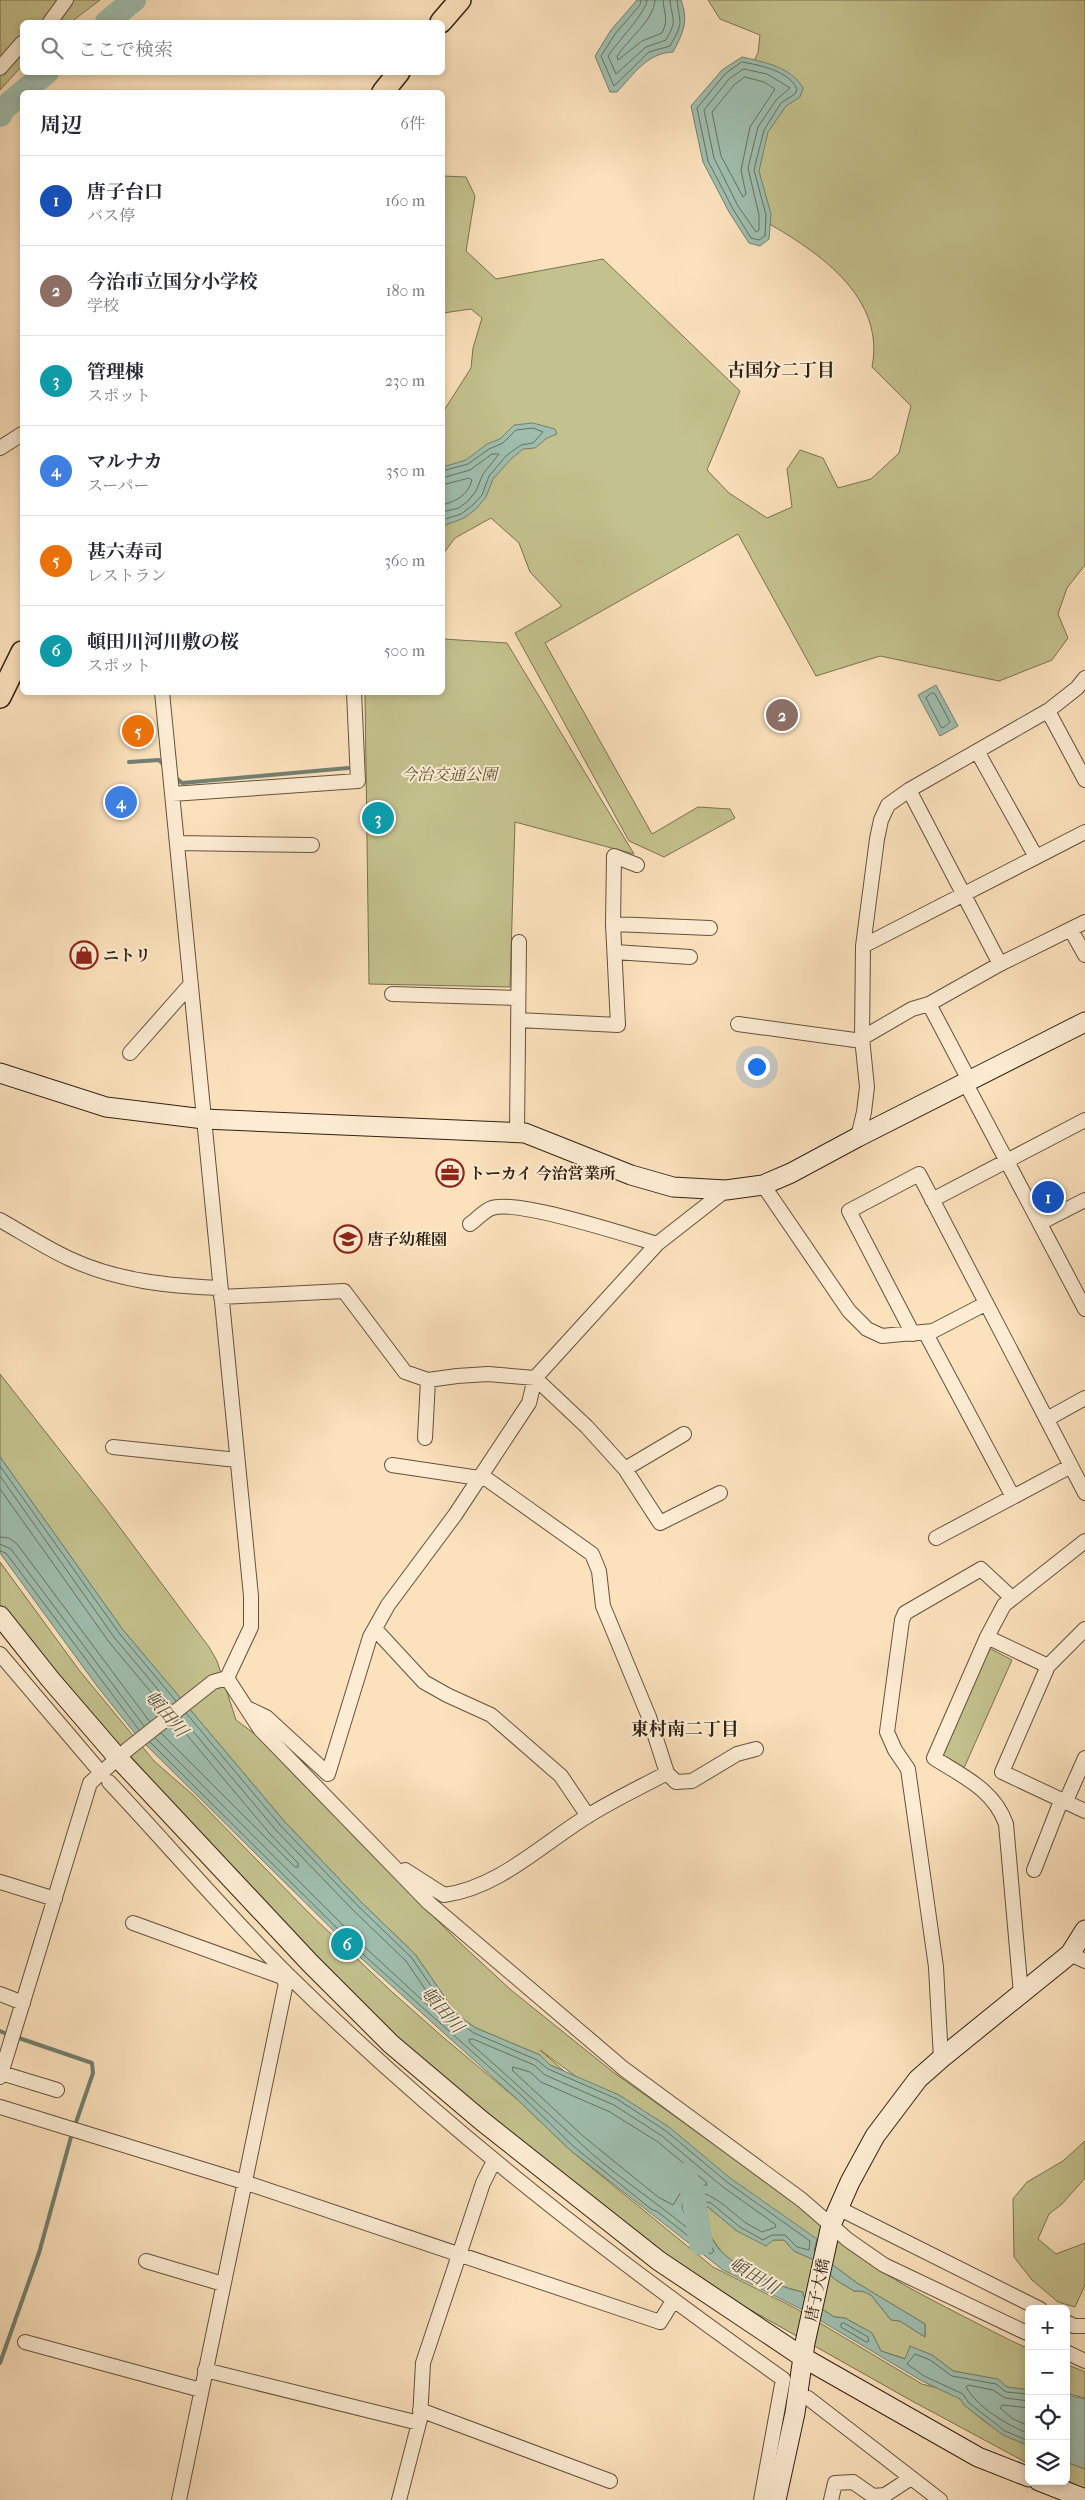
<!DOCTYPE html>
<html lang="ja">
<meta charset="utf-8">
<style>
:root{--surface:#fff;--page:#f2f2f3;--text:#2b2b33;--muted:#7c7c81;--line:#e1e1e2;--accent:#7c3aed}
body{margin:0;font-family:"IM FELL French Canon","Noto Serif JP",serif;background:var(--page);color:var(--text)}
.controls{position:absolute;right:15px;bottom:15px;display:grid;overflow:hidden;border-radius:8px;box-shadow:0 2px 8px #0003}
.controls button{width:45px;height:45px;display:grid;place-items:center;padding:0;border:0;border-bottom:1px solid var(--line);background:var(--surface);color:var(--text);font:25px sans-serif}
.you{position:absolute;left:756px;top:1066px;width:18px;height:18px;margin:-12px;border:4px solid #fff;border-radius:50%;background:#1a73e8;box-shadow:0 0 0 8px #1a73e833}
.badge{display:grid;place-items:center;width:32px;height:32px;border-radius:50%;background:var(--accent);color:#fff;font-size:16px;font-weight:700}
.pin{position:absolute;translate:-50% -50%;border:2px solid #fff;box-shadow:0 1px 5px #0006}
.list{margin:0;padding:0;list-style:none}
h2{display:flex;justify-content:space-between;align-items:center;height:65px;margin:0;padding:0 20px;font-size:21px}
h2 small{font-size:16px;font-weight:400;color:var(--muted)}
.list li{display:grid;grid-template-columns:32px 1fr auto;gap:15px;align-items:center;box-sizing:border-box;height:90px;padding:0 20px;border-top:1px solid var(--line)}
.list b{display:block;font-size:19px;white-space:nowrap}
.list p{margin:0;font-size:16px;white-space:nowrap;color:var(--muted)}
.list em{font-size:16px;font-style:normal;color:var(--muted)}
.icon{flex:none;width:28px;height:28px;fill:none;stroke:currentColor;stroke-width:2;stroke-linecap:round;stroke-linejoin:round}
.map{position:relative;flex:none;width:1085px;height:2500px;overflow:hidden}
.search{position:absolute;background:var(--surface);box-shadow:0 2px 8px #0003;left:20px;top:20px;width:425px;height:55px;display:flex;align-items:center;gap:12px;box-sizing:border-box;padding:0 18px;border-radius:8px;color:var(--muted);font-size:19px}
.panel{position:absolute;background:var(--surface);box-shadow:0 2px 8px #0003;left:20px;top:90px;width:425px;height:605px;border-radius:8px}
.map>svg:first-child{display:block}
.green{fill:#c3c18d;stroke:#7a7250}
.water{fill:#9fbeae;stroke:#738070}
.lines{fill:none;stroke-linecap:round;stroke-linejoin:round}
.shore{stroke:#687060;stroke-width:1}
.stream{stroke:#738070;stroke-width:4}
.river{stroke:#9fbeae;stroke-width:24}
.street-casing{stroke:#64523c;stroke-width:16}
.secondary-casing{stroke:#312212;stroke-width:21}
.primary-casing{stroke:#312212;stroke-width:24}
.street{stroke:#fcecd3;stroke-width:14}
.secondary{stroke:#fcecd3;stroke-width:19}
.primary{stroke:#fbe1bc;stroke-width:21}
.labels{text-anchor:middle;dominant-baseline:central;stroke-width:4;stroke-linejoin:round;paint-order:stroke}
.park-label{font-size:16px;font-style:italic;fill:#5d5237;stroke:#fcecd3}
.poi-label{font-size:16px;font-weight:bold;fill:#312212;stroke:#fcecd3;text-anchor:start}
.street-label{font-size:16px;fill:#312212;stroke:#fcecd3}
.neighbourhood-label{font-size:18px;font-weight:bold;fill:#312212;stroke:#fcecd3}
.water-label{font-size:18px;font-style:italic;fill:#525141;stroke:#fcecd3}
</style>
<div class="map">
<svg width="1085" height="2500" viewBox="0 0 1085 2500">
<rect width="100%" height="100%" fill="#fbe1bc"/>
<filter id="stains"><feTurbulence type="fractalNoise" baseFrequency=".004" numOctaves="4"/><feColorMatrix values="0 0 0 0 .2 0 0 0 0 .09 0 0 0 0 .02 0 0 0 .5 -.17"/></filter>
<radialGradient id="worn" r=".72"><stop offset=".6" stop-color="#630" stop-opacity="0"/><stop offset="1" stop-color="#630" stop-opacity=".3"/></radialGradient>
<path class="green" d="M0,0H100L71,22H22V66L0,90Z
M708,0H1085V565L1067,588L1058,614L1068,638L1052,660L999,681L880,656L816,676L738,534L545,643L652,834L698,807L730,809L735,818L664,857L629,841L515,633L562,606L530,572L519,543L491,518L455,538L443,554V412L471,368L473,348L482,318L471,309L443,313V176L466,177L475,196L466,251L496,279L603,259L740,391L707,470L729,493L767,518L792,507L787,469L800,450L823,458L838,488L871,479L899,453L911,406L872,367C887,291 806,244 750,213L729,110L758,53L760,35L720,19Z
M443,639L507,643L634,854L515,822L510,987L369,984L365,693L442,692Z
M0,1374L106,1509L209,1647L217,1661L236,1720L263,1740L366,1849L457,1940L511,1990L613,2072L803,2208C845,2255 901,2284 957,2313C981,2325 1004,2338 1029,2349V2377L1027,2376L1029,2390L1007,2387L995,2379L953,2371L932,2355L910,2347L906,2359L881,2351L872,2333L845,2318L834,2317L803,2296V2292C774,2285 737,2272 718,2247C709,2235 702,2220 694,2207H708L737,2231L773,2240H784L794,2251L812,2259L836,2280L854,2291H862L871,2295L891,2320L900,2321L925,2337V2324L857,2283L540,2050L564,2071L550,2065L540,2055L476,2028L457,2015L415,1954L361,1902L284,1821L123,1630L0,1457Z
M0,1562L79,1670L154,1761L193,1795L311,1915L391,1991L444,2038L518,2100L570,2150L713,2267L795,2308L922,2384L956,2393C974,2418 1001,2434 1029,2446V2464L912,2401L724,2295L640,2236L522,2145L378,2022L90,1718L0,1607Z
M989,1648L1012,1660L964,1768L942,1755Z
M1085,2141V2178L1062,2204L1049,2214L1038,2239L1056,2254L1085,2243V2285L1075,2307L1058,2302L1032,2280L1014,2257L1013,2199L1027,2182L1063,2161Z
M1066,2364L1085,2372V2398L1066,2393Z
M1066,2462L1085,2469V2489L1066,2480Z"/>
<path class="water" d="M637,0H681C689,21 683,33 673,52C647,53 634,74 617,92H610L595,56L611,30Z
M742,57C764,62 791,67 803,88L800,97L786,106L768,132L759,171L771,214L769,239L760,246L749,243L729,212L703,162L691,106L722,70Z
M533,423L555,429L557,434L547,438L535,448L523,449L511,459L493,479L486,497L476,509L464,518L443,526V467L466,460L487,444L500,439L514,425Z
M936,685L958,726L940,736L918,695Z
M0,1457L123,1630L284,1821L361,1902L415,1954L457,2015L476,2028L540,2055L550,2065L619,2095L669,2127L730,2178L817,2239L814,2251L857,2283L925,2324V2337L900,2321L891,2320L871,2295L862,2291H854L836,2280L812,2259L794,2251L784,2240H773L766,2246L737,2231L708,2207L694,2203V2208C702,2221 709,2236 718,2248C734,2267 779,2288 803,2292V2296L834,2317L845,2318L872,2333L881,2351L905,2359L910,2346L932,2355L953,2371L998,2379L1007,2387L1029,2390V2446L1003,2435L965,2406L960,2399L922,2381L801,2309L723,2270L570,2150L518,2100L363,1960L137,1736L97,1686L0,1553Z
M1066,2395L1085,2399V2469L1066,2462Z"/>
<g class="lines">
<path class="shore" d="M641,0L640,5L615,34L601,56L614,86L649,52L670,46C684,21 680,26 677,0
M647,0C646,13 617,42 608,56L616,74L646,47L666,40C678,19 672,21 670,0
M655,0C654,21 627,39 617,57L618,60L642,41L662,33C669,19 664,14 663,0
M742,62C760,65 789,71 797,89L795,94L781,103L764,130L754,170L766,215L765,236L759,240L751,238L733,209L708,161L697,108L725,74Z
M744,69L767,74L790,88L776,100L758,127L748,168L759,215V230L756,232L738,206L714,158L704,110L729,79Z
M745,77L764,82L775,89L750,127L741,170L746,194L743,197L721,156L712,112L734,85Z
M442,471L468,464L489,449L503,443L516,430L533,428L543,432L533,443L521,445L507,455L489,476L482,495L473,505L461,514L442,520
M442,478L470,470L492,454H499L483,474L476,491L468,501L459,508L442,512
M442,485L469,478L472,480C468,495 457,501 442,505
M932,693L935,694L950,722L943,728L941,727L926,698Z
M0,1466L119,1633L176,1701
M0,1476L114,1637L171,1705
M0,1489L109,1642L165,1709
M0,1537L9,1538L17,1544L150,1722
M0,1544L11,1549L144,1726
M0,1551L6,1553L139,1730
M161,1733L295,1867H298V1863L270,1834L176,1722
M155,1738L370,1952L434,2011H437L438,2008L406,1961L353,1910L275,1829L181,1717
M150,1742L366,1957L522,2096L573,2146L651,2209L658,2212L711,2254L714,2251L689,2209V2202L694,2199L711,2203L740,2227L763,2240L772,2235H785L797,2247L809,2250L810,2241L727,2182L666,2131L617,2099L548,2069L537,2060L474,2033L454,2019L411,1957L357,1905L280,1825L186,1713
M473,2039L534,2065L545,2075L614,2105L662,2136L723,2187L775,2224L776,2227L762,2232C757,2229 751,2226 746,2223C734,2215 702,2180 686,2196C677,2205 686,2216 690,2224L686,2227C651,2198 611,2173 578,2141C542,2108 507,2075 470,2043L469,2040Z
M513,2067L530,2072L541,2082L610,2112L658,2142L706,2182L707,2185C702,2186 698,2185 694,2185C681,2186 679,2197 673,2205L658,2197L583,2136L513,2071Z
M844,2323L868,2337L869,2341L866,2342L841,2327V2324Z
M1029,2394L1006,2392L996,2384L952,2376L930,2360L915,2354L907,2364L924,2376L963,2394L969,2403L1005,2431L1029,2441
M1029,2401L1005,2398L993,2390L968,2385L966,2387C978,2408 1006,2424 1029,2434
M1029,2408L1002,2405L1000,2408L1013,2419L1029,2426"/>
<path class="stream" d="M129,762L159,760L164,765
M174,776L182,783L348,768
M0,2031L9,2035
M0,2363L39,2253L71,2137L93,2073L92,2063L16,2037"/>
<path class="river" d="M107,22L134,0
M23,92L47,72
M0,115L4,108L22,93
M684,2175L692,2189L701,2243"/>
<g class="street-casing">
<path id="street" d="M50,22L66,0
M0,68L22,43
M0,448L22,434
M1048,711L1085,780
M977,751L1036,857
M909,790L1000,964
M172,794L358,781L354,692
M177,843L312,845
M613,924L614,856L637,865
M1071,930L1085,955
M863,946L1085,832
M615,952L690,957
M392,994L518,998
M929,1004L969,1080
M518,1020L618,1025L613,924L710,928
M738,1024L862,1041
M862,1038L912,1009L929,1004L1000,964L1085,922
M130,1053L191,984
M965,1082L1085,1309
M517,1133L519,942
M858,1137L864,1112L867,1087L862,1038L863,946L877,839L881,820L888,805L909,790L1049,710L1077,688L1085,678
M763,1185L849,1311L867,1329L882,1336L933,1331L985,1304
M932,1200L1085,1120
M0,1220C23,1233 46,1248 70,1259C118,1281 168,1286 220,1288
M1040,1223L1085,1200
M470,1224C477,1219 485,1210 492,1208C516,1199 627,1235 657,1244
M221,1297L344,1291L405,1372L428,1380L457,1376L488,1374L535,1378L587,1427L625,1469L660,1523L720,1493
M925,1332L1013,1497
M913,1334L849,1211L919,1174L1085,1493
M1047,1419L1085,1398
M425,1438L428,1380
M113,1447L237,1460
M392,1465L479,1478
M625,1469L684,1434
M936,1538L1071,1466
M375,1629L424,1682L447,1695L491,1715L561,1776L588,1816
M1085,1629L1048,1666L1002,1772L1085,1811
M987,1637L1048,1666
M0,1654L97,1768
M227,1678L260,1729L429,1903L624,2069L802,2200L848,2240L884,2265L1029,2334
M249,1709L266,1717L328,1774L370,1637L388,1605L455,1515L529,1403L535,1378L657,1244L726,1190
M667,1773L676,1782L692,1781L737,1754L756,1749
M109,1782C169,1846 226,1913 288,1975C440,2125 609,2256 783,2379L761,2500
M1065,1803L1085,1758
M405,1870L444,1895C497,1888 539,1847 583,1819C609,1802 639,1788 667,1773L649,1717L603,1606L599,1571L592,1554L481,1475
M1034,1870L1061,1801
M0,1882L55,1899
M133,1923L282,1977
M1070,1954L1085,1961
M0,1994L23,2003
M1021,1994L1006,1824C994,1790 964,1777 934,1758L987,1637L1004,1605L1085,1541
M941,2059L936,1967L908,1769L895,1750L887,1732L902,1620L905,1613L981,1569L1012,1598
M1,2073L57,2090
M0,2077L90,1783L128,1749L213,1682L227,1678L251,1627V1596L162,692
M0,2107L244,2182L660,2322L673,2301
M838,2208L1040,2309
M146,2261L223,2284
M1066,2322L1074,2326H1085
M25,2342L201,2390
M1066,2352L1085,2361
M205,2370L419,2423
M808,2398L940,2500
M420,2410L610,2481
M179,2500L286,1983L277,1969
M399,2500L420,2419L423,2363L483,2183L494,2161
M831,2500L835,2483L853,2482L873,2496L885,2495L911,2478"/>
</g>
<g class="secondary-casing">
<path id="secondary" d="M0,1073L106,1107L204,1119L525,1133L631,1175L673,1187L726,1190L763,1185L791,1173L858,1137L1085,1022
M0,1616L50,1679L118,1758L310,1963L391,2044L482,2121L659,2261L804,2358L978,2457L1029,2477
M1039,2481L1085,2499
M776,2500L795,2413L805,2343L831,2225L850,2182L875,2136L918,2079L944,2056L1070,1954L1085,1930"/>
</g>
<g class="primary-casing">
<path id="primary" d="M441,22L460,0
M383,92L399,72
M0,697L22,652"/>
</g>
<use href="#street" class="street"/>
<use href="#secondary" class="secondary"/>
<use href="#primary" class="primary"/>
</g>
<defs>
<g id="shop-ring" transform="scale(1.4375)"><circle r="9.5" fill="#fcecd3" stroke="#8f2418" stroke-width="1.5"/><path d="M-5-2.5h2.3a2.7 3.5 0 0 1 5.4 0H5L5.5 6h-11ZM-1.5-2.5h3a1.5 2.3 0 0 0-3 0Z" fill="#8f2418"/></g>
<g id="office-ring" transform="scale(1.4375)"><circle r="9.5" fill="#fcecd3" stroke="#8f2418" stroke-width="1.5"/><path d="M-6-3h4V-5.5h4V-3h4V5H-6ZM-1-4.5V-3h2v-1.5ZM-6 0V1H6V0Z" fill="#8f2418"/></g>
<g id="school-ring" transform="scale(1.4375)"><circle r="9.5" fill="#fcecd3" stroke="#8f2418" stroke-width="1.5"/><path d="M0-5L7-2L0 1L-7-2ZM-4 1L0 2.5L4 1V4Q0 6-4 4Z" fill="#8f2418"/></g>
</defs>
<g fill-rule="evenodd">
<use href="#shop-ring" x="84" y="955"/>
<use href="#office-ring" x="450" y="1173"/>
<use href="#school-ring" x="348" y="1239"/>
</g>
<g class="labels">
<g class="park-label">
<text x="449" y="774">今治交通公園</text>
</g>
<g class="poi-label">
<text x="103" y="955">ニトリ</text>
<text x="469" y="1173">トーカイ 今治営業所</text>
<text x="367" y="1239">唐子幼稚園</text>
</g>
<g class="street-label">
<text transform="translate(817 2290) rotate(-78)">唐子大橋</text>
</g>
<g class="neighbourhood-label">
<text x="781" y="370">古国分二丁目</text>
<text x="685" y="1729">東村南二丁目</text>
</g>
<g class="water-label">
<text transform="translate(166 1714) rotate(49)">頓田川</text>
<text transform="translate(442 2010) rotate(49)">頓田川</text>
<text transform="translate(754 2276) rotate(31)">頓田川</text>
</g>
</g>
<rect width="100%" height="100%" filter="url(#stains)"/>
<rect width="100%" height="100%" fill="url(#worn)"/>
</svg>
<div class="controls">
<button>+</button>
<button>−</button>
<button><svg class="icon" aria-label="locate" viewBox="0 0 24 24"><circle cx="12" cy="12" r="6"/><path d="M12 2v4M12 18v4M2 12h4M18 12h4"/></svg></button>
<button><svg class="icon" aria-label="layers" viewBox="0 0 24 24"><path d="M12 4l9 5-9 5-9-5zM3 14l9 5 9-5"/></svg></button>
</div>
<div class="you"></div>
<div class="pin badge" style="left:1048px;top:1197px;background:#1a4fb4">1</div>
<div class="pin badge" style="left:782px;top:715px;background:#8d6e63">2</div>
<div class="pin badge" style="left:378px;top:818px;background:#0f9aa8">3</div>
<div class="pin badge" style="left:121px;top:802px;background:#3f7fe0">4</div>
<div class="pin badge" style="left:138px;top:731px;background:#e8710a">5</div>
<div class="pin badge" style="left:347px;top:1944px;background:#0f9aa8">6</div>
<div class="search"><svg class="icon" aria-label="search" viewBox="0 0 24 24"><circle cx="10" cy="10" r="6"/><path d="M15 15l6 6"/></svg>ここで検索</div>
<section class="panel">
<h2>周辺<small>6件</small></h2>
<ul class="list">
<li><span class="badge" style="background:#1a4fb4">1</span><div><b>唐子台口</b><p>バス停</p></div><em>160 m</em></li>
<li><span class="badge" style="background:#8d6e63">2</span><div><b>今治市立国分小学校</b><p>学校</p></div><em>180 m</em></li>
<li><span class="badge" style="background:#0f9aa8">3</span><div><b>管理棟</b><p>スポット</p></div><em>230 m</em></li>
<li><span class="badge" style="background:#3f7fe0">4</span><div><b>マルナカ</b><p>スーパー</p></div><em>350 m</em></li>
<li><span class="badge" style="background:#e8710a">5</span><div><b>甚六寿司</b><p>レストラン</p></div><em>360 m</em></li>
<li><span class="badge" style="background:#0f9aa8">6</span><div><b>頓田川河川敷の桜</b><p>スポット</p></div><em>500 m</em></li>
</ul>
</section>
</div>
